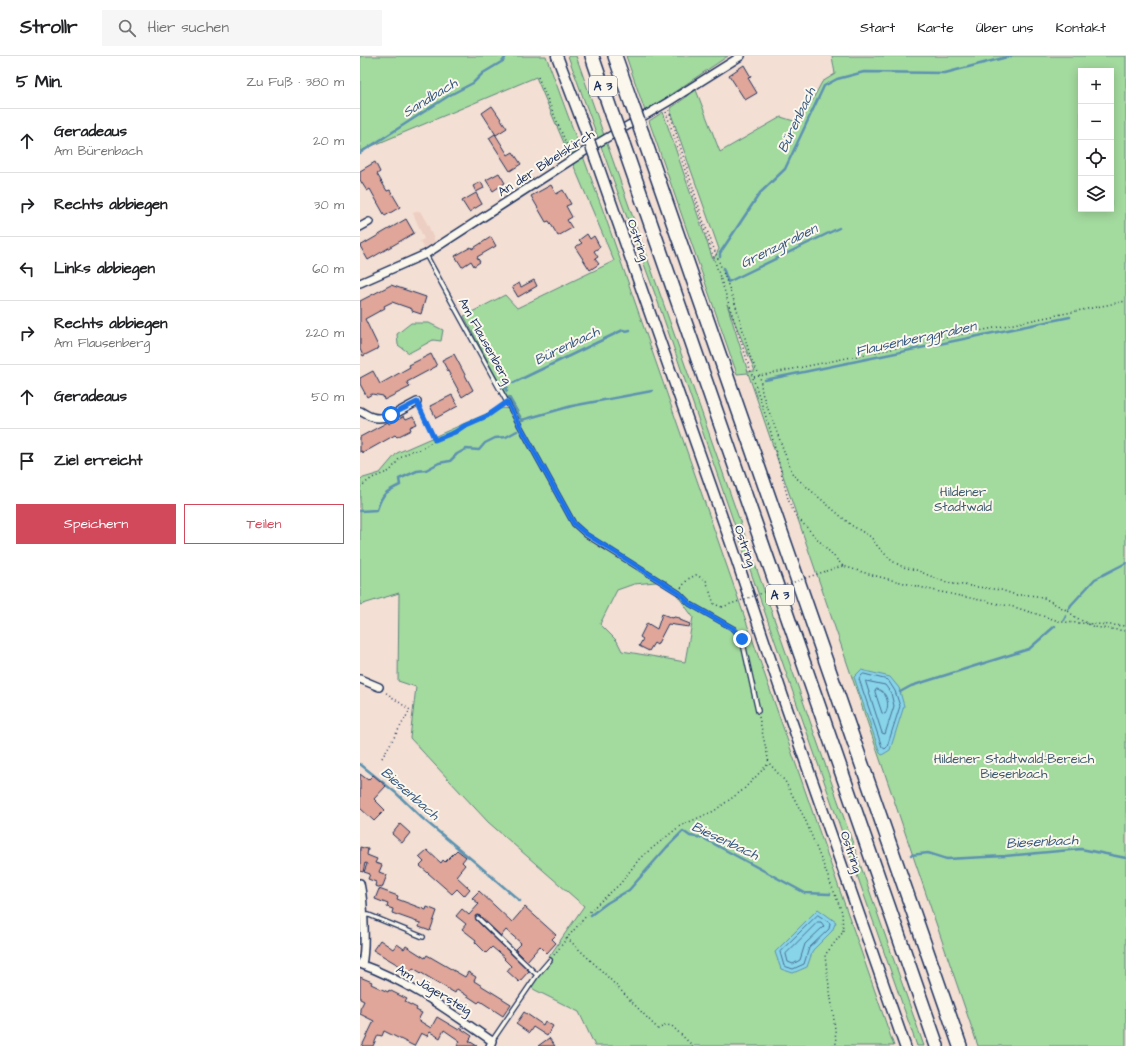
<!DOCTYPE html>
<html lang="de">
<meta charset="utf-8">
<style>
:root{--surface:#fff;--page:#f6f6f6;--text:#202124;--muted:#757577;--line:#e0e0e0;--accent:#d1495b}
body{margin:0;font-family:"Architects Daughter",sans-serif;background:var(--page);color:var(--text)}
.controls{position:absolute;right:12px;top:12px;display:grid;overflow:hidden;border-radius:0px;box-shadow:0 2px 10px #0003}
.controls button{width:36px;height:36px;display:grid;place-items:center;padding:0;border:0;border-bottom:1px solid var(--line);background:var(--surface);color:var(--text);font:20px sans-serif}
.stop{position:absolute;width:12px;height:12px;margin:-9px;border:3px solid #1a73e8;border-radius:50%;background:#fff}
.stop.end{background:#1a73e8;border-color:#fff;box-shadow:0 1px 4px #0008}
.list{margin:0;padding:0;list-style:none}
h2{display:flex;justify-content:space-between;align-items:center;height:52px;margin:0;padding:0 16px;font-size:17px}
h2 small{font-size:13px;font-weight:400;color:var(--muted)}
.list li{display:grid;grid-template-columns:26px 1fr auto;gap:12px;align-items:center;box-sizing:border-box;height:64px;padding:0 16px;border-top:1px solid var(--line)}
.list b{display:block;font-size:15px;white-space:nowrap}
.list p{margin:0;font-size:13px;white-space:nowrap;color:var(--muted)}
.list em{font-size:13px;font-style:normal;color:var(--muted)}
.actions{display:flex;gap:8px;padding:12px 16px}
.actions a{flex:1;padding:9px 0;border:1px solid var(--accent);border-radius:0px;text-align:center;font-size:14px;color:var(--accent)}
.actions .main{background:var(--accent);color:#fff}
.icon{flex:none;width:22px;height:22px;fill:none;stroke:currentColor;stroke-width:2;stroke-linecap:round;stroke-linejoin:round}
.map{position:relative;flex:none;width:766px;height:990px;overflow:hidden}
header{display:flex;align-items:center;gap:24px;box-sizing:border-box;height:56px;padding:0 20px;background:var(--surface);border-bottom:1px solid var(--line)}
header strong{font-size:19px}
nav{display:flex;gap:22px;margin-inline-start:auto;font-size:14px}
.search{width:280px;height:36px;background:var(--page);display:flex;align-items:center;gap:10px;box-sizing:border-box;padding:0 14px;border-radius:0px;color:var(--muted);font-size:15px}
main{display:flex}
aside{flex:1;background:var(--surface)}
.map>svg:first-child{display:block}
.built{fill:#edcec2}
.green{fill:#a3da9e;stroke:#5f847e;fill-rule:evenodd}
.water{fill:#88d4e9;stroke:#5c92b1}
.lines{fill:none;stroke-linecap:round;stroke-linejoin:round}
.shore{stroke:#477196;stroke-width:1}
.stream{stroke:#5c92b1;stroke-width:2.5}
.building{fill:#dfa699;stroke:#1b2f5e}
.service-casing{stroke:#1b2f5e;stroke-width:6}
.minor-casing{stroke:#1b2f5e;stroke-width:10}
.secondary-casing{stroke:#1b2f5e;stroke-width:13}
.motorway-casing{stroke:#1b2f5e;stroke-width:16}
.path{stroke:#1b2f5e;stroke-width:1.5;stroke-dasharray:1 3;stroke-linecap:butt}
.service{stroke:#fbf7ec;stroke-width:3.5}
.minor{stroke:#fbf7ec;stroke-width:7}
.secondary{stroke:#fbf7ec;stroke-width:10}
.motorway{stroke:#fbf7ec;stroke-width:13}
.secondary-bridge-casing{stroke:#1b2f5e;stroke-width:13;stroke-linecap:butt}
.motorway-bridge-casing{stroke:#1b2f5e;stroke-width:16;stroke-linecap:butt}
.path-bridge{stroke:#1b2f5e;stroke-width:1.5;stroke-dasharray:1 3;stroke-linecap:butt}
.secondary-bridge{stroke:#fbf7ec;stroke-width:10}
.motorway-bridge{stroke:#fbf7ec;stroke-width:13}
.route{stroke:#1a73e8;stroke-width:5}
.labels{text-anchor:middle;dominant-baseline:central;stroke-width:4;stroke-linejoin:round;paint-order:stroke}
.shield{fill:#fbf7ec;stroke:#5e6b89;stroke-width:1}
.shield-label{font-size:12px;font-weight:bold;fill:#1b2f5e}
.street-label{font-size:13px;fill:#1b2f5e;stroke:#fbf7ec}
.park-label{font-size:13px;fill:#3d5a6e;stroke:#fbf7ec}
.water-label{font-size:14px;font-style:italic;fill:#365881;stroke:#fbf7ec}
</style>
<header>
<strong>Strollr</strong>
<div class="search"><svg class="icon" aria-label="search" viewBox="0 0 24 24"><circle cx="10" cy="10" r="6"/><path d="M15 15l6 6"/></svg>Hier suchen</div>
<nav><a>Start</a><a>Karte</a><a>Über uns</a><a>Kontakt</a></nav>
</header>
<main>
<aside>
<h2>5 Min.<small>Zu Fuß · 380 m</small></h2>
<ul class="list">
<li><svg class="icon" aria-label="ahead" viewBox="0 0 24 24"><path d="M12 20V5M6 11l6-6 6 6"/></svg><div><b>Geradeaus</b><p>Am Bürenbach</p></div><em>20 m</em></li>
<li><svg class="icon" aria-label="right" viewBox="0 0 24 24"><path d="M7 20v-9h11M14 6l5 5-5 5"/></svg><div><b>Rechts abbiegen</b></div><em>30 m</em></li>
<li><svg class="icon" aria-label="left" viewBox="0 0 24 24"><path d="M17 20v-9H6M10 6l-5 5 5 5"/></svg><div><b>Links abbiegen</b></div><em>60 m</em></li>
<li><svg class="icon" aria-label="right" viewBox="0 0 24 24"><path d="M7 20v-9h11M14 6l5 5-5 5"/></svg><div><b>Rechts abbiegen</b><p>Am Flausenberg</p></div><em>220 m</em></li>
<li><svg class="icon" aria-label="ahead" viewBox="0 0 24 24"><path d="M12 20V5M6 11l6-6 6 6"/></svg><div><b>Geradeaus</b></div><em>50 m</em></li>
<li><svg class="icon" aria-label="arrive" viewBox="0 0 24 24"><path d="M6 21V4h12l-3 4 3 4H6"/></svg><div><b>Ziel erreicht</b></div></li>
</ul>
<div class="actions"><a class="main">Speichern</a><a>Teilen</a></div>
</aside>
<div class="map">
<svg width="766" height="990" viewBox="0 0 766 990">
<rect width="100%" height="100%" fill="#f3dfd3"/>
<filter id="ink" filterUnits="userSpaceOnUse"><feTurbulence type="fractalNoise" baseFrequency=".025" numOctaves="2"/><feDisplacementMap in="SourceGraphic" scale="8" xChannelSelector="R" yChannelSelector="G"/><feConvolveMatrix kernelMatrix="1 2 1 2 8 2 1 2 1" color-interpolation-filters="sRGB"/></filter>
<g filter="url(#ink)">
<path class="built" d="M60,155L68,169L75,186L64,192L60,185L64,183L53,157Z"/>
<path class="green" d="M0,0H186L245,160L534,990H235L219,956L175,934L169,930L224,850L128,766L50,682L56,631L38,625L39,537L0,549V423L20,417L37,397L140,352L153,353L104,260L145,239L157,252L254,205L176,21L0,95ZM307,525L333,561L325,606L262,595L257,585L240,568L257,534L274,528Z
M208,0H216C333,330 448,660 564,990H557L396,531L299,249Z
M266,0H368L301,45L295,50L285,55Z
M472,0H766V990H618L388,317L377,318L289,65L303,56L353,204L359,193L311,58V52L336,34L360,96L421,61L440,67L462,26L475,18ZM721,15H751V153H721ZM367,248L395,315H394L388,316Z
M51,267H69L83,274L81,285L73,284L49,297L38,289L37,278Z"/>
<path class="water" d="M501,614L530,621L539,632L544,650L530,694L522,699L520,697L494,621Z
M458,853L476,866L472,875L453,894L447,911L433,917L421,913L415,896Z"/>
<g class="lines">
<path class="shore" d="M504,618L528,624L535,635L540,650L527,691L525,693L522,691L499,623L502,619Z
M506,625L525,629L531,637L534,650L525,678L522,677L506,627Z
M517,633C528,636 530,650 525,658L522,657L515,636Z
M458,859L470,867L469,873L449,892L444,908L433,913L424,910L420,896Z
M458,866H461L464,870L445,888L440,904L433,908L428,906L426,898Z"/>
<path class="stream" d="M0,97L90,39L113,27L123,17L143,5L146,0
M360,201V197L400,137L425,113L464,30L477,23L504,16L585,17L651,0
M363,212L368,226L479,172
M405,324L710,261
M153,327L263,274L266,275L270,274
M147,335L145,332L147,331
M149,341L162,364L212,350L292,335
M0,455L17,454C22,438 25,436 40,429L39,423L57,415L66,414L79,407L90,405L97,398L106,393L119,394L125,387L135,382L146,381L157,375
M709,553L711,549L735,523L766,507
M704,564L706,560
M540,636L551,630L669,593L695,570
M0,708L36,737L62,762L116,807L160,845
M551,799L568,797L587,803L645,800L721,793L766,802
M231,859L247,847L269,834L307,791L323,775L330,780L343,782L445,837L470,838"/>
</g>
<path class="building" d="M384,9L391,21L388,22L397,37L385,44L369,19Z
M132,50L147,72L136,79L122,57Z
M135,78L148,99L153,96L161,108L150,115L129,82Z
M15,106L20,116L17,118L27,135L30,134L40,151L25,160L10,133L7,135L0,124V115Z
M139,117L145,127L133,135L126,124Z
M121,126L124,132L116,136L113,130Z
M191,129L196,138L203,134L211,148L206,150L212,161L207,164L212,172L198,180L189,165L186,166L171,140Z
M116,137L122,148L109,156L102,145Z
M46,163L54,177L8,204L0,190Z
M227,178L230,183L234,180L240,191L234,195L238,201L235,203L239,208L230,214L215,191L222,187L219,184Z
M131,181L136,190L117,201L120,206L114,210L111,205L102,211L95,200L111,191L112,193Z
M174,224L177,230L158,241L152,231L159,227L161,231Z
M31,229L66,241L61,258L52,255V253L32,246L24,250L25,252L5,263L19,292L3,300L0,293V245Z
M71,298L77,310L47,326L50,331L24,344L23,340L12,338L7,341L0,328V322L13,315L20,328L50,311L49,309Z
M94,298L113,334L102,341L82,304Z
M92,339L98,350L76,362L70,350Z
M44,360L46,363L53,360L57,368L50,371L51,374L37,381L35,379L3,397L2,395L0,396V381L28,366L29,368Z
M302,558L313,562L314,561L320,562V564L330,568L329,571L308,568L297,589L294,587L289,595L279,590L283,583L280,581L287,567L297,573Z
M0,718L8,724L13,719L26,730L14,743L25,754L14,765L0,752Z
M40,768L50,777L42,787L32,778Z
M0,791L8,793L7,799L17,803L15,807L22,809L19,816L27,819L22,832L15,830L16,826L8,823L10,818L4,816L7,808L5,807L3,816L0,815Z
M67,794L81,807L83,804L85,806L97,794L106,801L102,806L105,809L96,820L110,833L104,840L97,833L92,838L60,810L64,806L59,801Z
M19,833L38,840L37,843L66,854L67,851L77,855L70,875L59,871L60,867L32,857L33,853L27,851L28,848L15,843Z
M119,835L152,866L165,851L196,879L192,883L196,887L187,897L180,890L167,905L155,893L161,887L146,874L141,880L120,860L117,859L115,860L116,864L169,915L159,926L147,915L151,910L144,903L145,902L132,891L126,897L115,886L116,884L102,873L106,868L96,860L102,853L109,859L119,848L112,842Z
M20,884L33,893L37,888L44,893L46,890L65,902L67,899L105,921L108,916L116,921L114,925L151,948L143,960L120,945L118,947L97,933L95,937L53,912L50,916L13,894Z
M0,921L12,926L11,928L28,936L29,934L47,943L45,946L57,952L56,954L62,957L58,964L71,972L77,961L99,974L100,972L112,980L109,985L117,990H97L100,985L84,974L80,982L70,976L67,980L61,977L54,990L24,975L22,980L18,979L13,990H2L14,965L0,958V953L4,945L0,943Z
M164,956L183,969L185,965L193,970L187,980L173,971L169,977L156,968Z
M189,982L195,990H178Z"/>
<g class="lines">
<g class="service-casing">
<path id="service" d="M66,199L214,468L226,479L319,537L330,548L374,573L382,583L398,655
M3,859H9L63,881
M118,862L177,919
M132,985L177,919L190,904"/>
</g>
<g class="minor-casing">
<path id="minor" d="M0,171L9,166
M0,227L66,198L233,90L308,46L381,0
M0,355C4,357 8,360 12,361C27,366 44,352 57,346
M0,623L19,631
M0,827C4,845 6,892 2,908
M0,908C48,925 90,956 132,985L130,990"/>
</g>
<g class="secondary-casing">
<path id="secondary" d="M197,0L226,76
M236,104L371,487L425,647L545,990"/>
</g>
<g class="motorway-casing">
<path id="motorway" d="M232,0L253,61
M255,0L272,49
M282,77L600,990
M263,88L577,990"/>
</g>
<path class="path" d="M178,21L210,96
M309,54L343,164L376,250L391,303L400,320L402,337L433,419L491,469L511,481L518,491L532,505L543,511L556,514L587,527L641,534L656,539H668L677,540L684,542L708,555L715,561L734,571L766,575
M306,56L393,322L410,373L428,443L435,459L483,510L512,519L576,535L654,551L702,566L766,570
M394,321L766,245
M60,353L75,383
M0,431L12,422L30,415L39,403L51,395L61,393L80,381L95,377L105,370L127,360L142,349
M466,515L483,510
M321,532L328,523L336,519L346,524L354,548L362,551
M399,661L409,707L425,725L445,763L482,856L483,876L465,899C468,930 475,958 476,990
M22,702L50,654L25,636
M207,882L244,917L298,973L306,969L312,970L333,990
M194,899L207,882L233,852L260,828L280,802L320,770L354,755L383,734L409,707"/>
<use href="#service" class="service"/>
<use href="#minor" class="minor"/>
<use href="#secondary" class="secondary"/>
<use href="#motorway" class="motorway"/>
<g class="secondary-bridge-casing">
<path id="secondary-bridge" d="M226,76L236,104"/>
</g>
<g class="motorway-bridge-casing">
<path id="motorway-bridge" d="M272,49L282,77
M253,61L263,88"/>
</g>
<path class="path-bridge" d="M362,551L466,515"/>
<use href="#secondary-bridge" class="secondary-bridge"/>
<use href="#motorway-bridge" class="motorway-bridge"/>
</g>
</g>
<g class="lines" filter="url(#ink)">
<path class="route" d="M31,359L57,346L75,384L95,376L104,370L127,360L147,346L214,468L226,478L319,537L330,548L374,573L382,583"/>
</g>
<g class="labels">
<g class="shield">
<rect x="229" y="20" width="28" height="20" rx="3"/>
<rect x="406" y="529" width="28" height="20" rx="3"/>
</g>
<g class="shield-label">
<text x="243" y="30">A 3</text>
<text x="420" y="539">A 3</text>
</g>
<g class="street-label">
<text transform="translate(186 107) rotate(-33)">An der Bibelskirch</text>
<text transform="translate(278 184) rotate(71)">Ostring</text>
<text transform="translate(125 285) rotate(61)">Am Flausenberg</text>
<text transform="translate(385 490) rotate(71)">Ostring</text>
<text transform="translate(491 796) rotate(71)">Ostring</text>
<text transform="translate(74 934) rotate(31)">Am Jägersteig</text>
</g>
<g class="park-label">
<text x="603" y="436">Hildener<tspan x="603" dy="15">Stadtwald</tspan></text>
<text x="654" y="703">Hildener Stadtwald-Bereich<tspan x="654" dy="15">Biesenbach</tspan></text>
</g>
<g class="water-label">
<text transform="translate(70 42) rotate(-32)">Sandbach</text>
<text transform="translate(437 64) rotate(-65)">Bürenbach</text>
<text transform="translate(419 190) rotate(-26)">Grenzgraben</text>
<text transform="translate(556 283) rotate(-12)">Flausenberggraben</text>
<text transform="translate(207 290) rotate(-26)">Bürenbach</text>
<text transform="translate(50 738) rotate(41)">Biesenbach</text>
<text transform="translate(365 785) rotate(25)">Biesenbach</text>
<text transform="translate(682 786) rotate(-3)">Biesenbach</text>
</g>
</g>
</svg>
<div class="controls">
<button>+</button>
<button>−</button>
<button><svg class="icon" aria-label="locate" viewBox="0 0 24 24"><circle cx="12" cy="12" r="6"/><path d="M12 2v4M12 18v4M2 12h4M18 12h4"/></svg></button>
<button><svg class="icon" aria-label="layers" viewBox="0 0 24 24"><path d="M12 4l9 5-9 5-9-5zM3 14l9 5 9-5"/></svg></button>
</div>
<div class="stop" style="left:31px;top:359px"></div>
<div class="stop end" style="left:382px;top:583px"></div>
</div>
</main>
